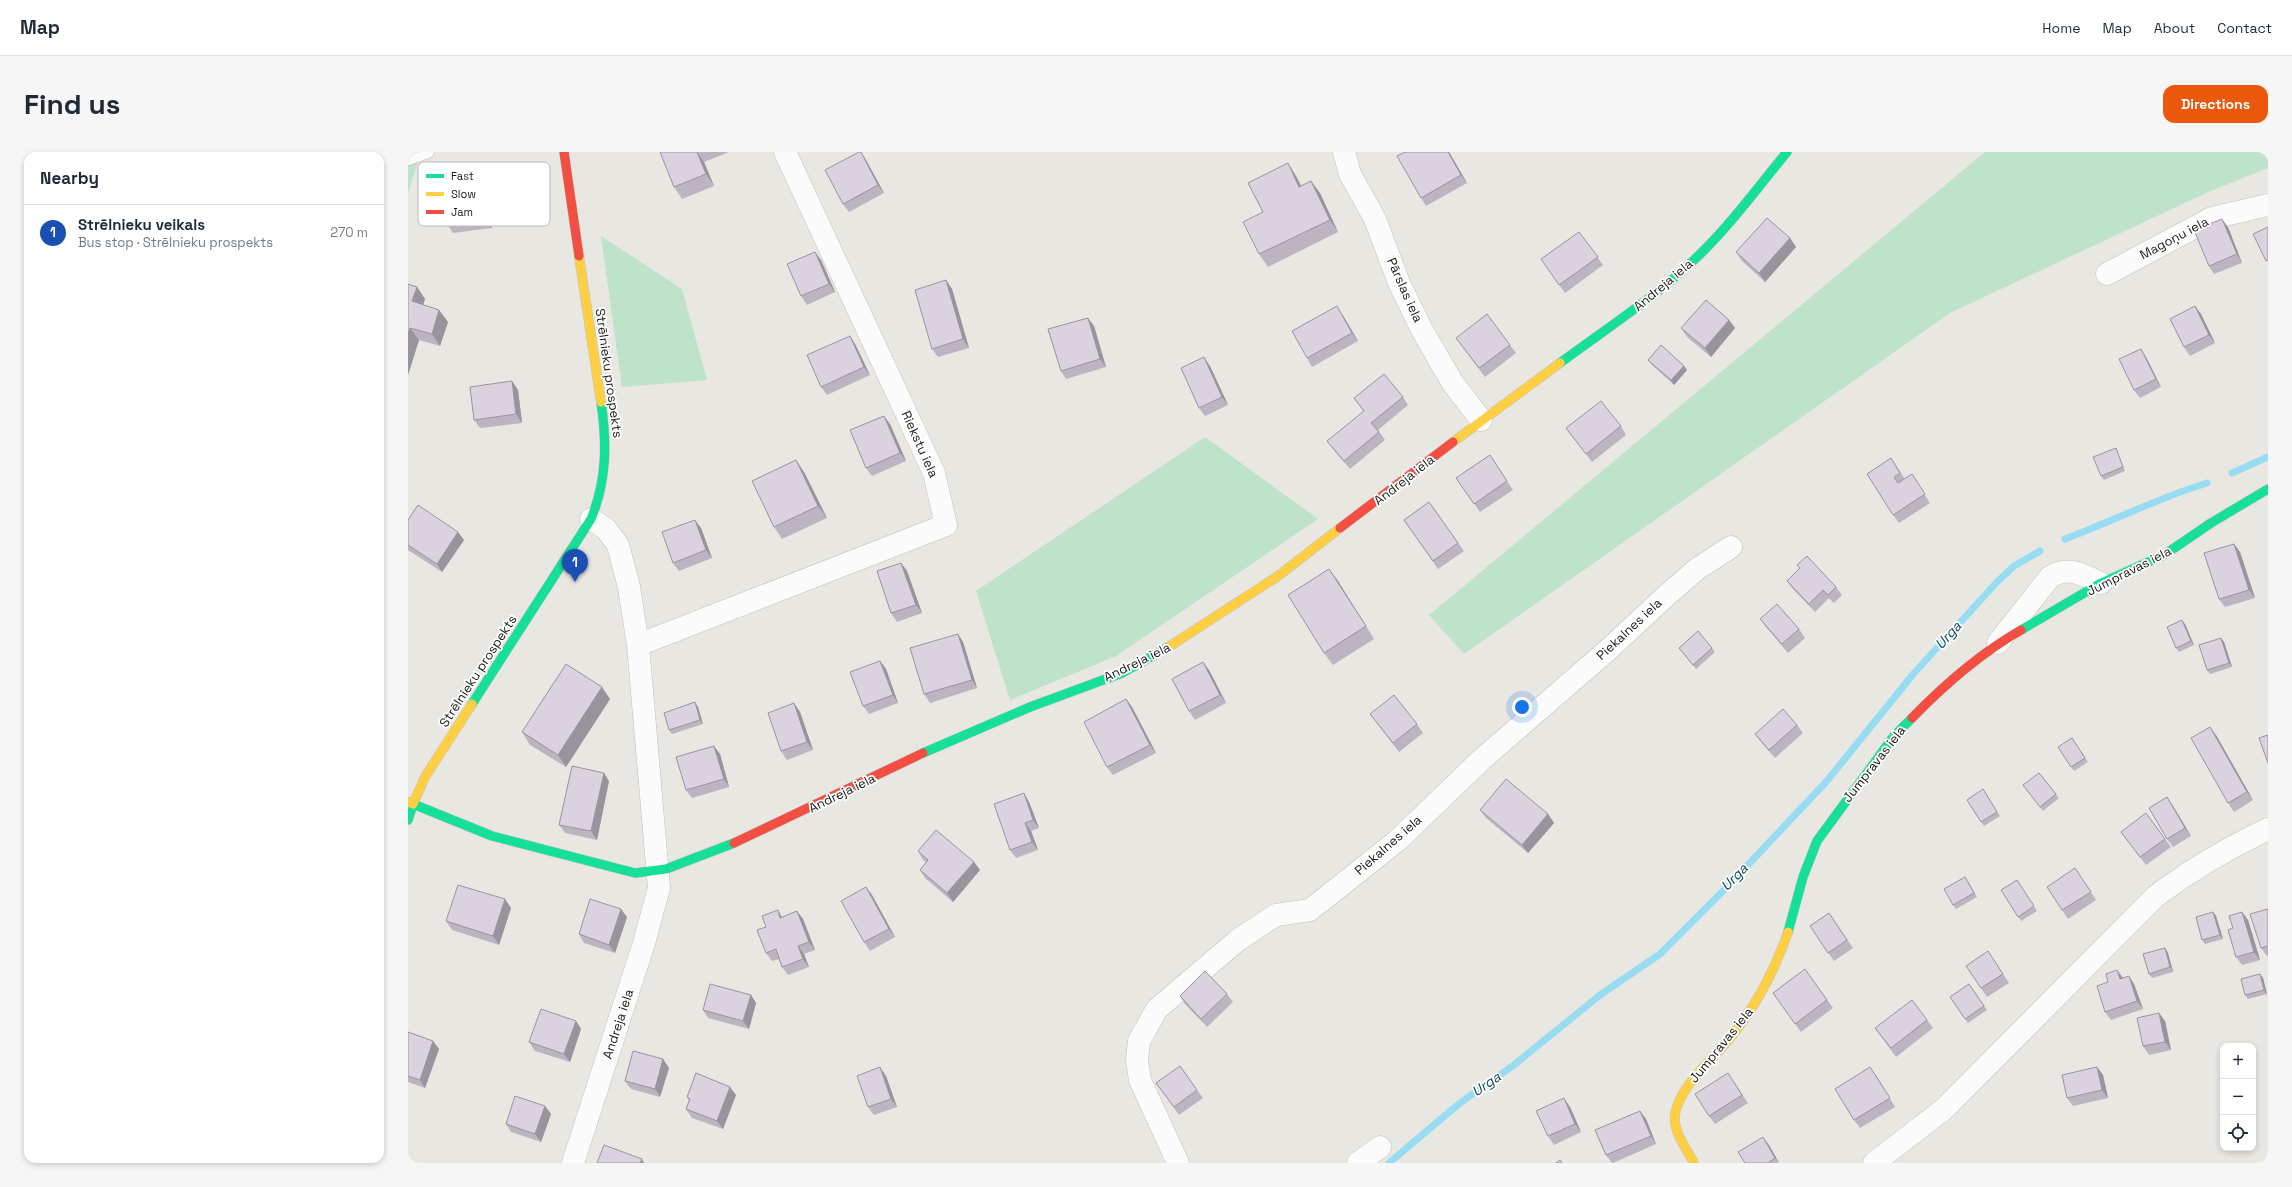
<!DOCTYPE html>
<meta charset="utf-8">
<style>
:root{--surface:#fff;--page:#f6f6f7;--text:#1f2937;--muted:#747a83;--line:#e0e1e3;--accent:#ea580c}
body{margin:0;font-family:"Space Grotesk",sans-serif;background:var(--page);color:var(--text)}
.controls{position:absolute;right:12px;bottom:12px;display:grid;overflow:hidden;border-radius:8px;box-shadow:0 2px 6px #0003}
.controls button{width:36px;height:36px;display:grid;place-items:center;padding:0;border:0;border-bottom:1px solid var(--line);background:var(--surface);color:var(--text);font:20px sans-serif}
.you{position:absolute;left:1114px;top:555px;width:14px;height:14px;margin:-10px;border:3px solid #fff;border-radius:50%;background:#1a73e8;box-shadow:0 0 0 6px #1a73e833}
.badge{display:grid;place-items:center;width:26px;height:26px;border-radius:50%;background:var(--accent);color:#fff;font-size:13px;font-weight:700}
.pin{position:absolute;translate:-50% -33px;filter:drop-shadow(0 1px 2px #0008)}
.pin::after{content:'';position:absolute;top:21px;width:14px;height:12px;background:inherit;clip-path:polygon(0 0,100% 0,50% 100%)}
.list{margin:0;padding:0;list-style:none}
h2{display:flex;justify-content:space-between;align-items:center;height:52px;margin:0;padding:0 16px;font-size:17px}
h2 small{font-size:13px;font-weight:400;color:var(--muted)}
.list li{display:grid;grid-template-columns:26px 1fr auto;gap:12px;align-items:center;box-sizing:border-box;height:56px;padding:0 16px;border-top:1px solid var(--line)}
.list b{display:block;font-size:15px;white-space:nowrap}
.list p{margin:0;font-size:13px;white-space:nowrap;color:var(--muted)}
.list em{font-size:13px;font-style:normal;color:var(--muted)}
.icon{flex:none;width:22px;height:22px;fill:none;stroke:currentColor;stroke-width:2;stroke-linecap:round;stroke-linejoin:round}
.map{position:relative;flex:none;width:1860px;height:1011px;overflow:hidden;border-radius:12px}
header{display:flex;align-items:center;gap:24px;box-sizing:border-box;height:56px;padding:0 20px;background:var(--surface);border-bottom:1px solid var(--line)}
header strong{font-size:19px}
nav{display:flex;gap:22px;margin-inline-start:auto;font-size:14px}
.intro{display:flex;align-items:center;justify-content:space-between;box-sizing:border-box;height:96px;padding:0 24px}
h1{margin:0;font-size:28px}
.button{padding:10px 18px;border-radius:12px;background:var(--accent);color:#fff;font-size:14px;font-weight:700}
main{display:flex;gap:24px;padding:0 24px}
aside{flex:1;background:var(--surface);border-radius:12px;box-shadow:0 2px 6px #0003}
.map>svg:first-child{display:block}
.green{fill:#bee2ca}
.lines{fill:none;stroke-linecap:round;stroke-linejoin:round}
.stream{stroke:#98dcf1;stroke-width:7}
.lane-casing{stroke:#c0c0bc;stroke-width:13}
.street-casing{stroke:#c0c0bc;stroke-width:23}
.fast-casing{stroke:#c0c0bc;stroke-width:10}
.slow-casing{stroke:#c0c0bc;stroke-width:10}
.jam-casing{stroke:#c0c0bc;stroke-width:10}
.lane{stroke:#fcfbfb;stroke-width:12}
.street{stroke:#fcfbfb;stroke-width:22}
.fast{stroke:#16e098;stroke-width:9}
.slow{stroke:#ffcf43;stroke-width:9}
.jam{stroke:#f24e42;stroke-width:9}
.wall{fill:#bcb5c1}
.shaded-wall{fill:#99939d}
.building{fill:#dbd2e0;stroke:#99939d}
.labels{text-anchor:middle;dominant-baseline:central;stroke-width:3.5;stroke-linejoin:round;paint-order:stroke}
.street-label{font-size:13px;fill:#1a1916;stroke:#fff}
.water-label{font-size:14px;font-style:italic;fill:#094657;stroke:#fff}
.key{fill:#fff;stroke:#babab9;stroke-width:1}
.key-label{font-size:11px;fill:#1a1916}
</style>
<header>
<strong>Map</strong>
<nav><a>Home</a><a>Map</a><a>About</a><a>Contact</a></nav>
</header>
<div class="intro"><h1>Find us</h1><a class="button">Directions</a></div>
<main>
<aside>
<h2>Nearby<small></small></h2>
<ul class="list">
<li><span class="badge" style="background:#1a4fb4">1</span><div><b>Strēlnieku veikals</b><p>Bus stop · Strēlnieku prospekts</p></div><em>270 m</em></li>
</ul>
</aside>
<div class="map">
<svg width="1860" height="1011" viewBox="0 0 1860 1011">
<rect width="100%" height="100%" fill="#e8e7e2"/>
<path class="green" d="M0,0H13L0,41Z
M1577,0H1860V16L1800,40L1542,161L1056,502L1021,463Z
M193,84L274,137L299,228L214,235Z
M797,285L910,367L708,504L602,548L568,439Z"/>
<g class="lines">
<path class="stream" d="M1824,321L1860,305
M1657,387C1705,369 1750,346 1799,331
M981,1011L1052,951L1106,913L1192,843L1252,802L1321,733L1418,630L1507,520L1589,430L1606,414L1632,399"/>
<g class="lane-casing">
<path id="lane" d="M0,7L20,0"/>
</g>
<g class="street-casing">
<path id="street" d="M936,0L942,22L967,67L991,131L1014,178L1044,230L1073,268
M1699,122L1804,66L1860,53
M1590,491L1642,425C1661,413 1675,423 1693,431
M230,493L538,373L526,321L377,0
M165,1011L236,791L251,736L230,493L221,435L210,393L198,377L183,367
M770,1011L732,928L729,909L731,889L749,857L830,788L868,763L902,758L990,688L1073,608L1201,497L1259,443L1289,417L1323,395
M950,1011L972,995
M1466,1011L1536,957L1748,744C1784,717 1820,696 1860,677"/>
</g>
<g class="fast-casing">
<path id="fast" d="M1152,211C1203,173 1259,138 1303,91C1330,63 1354,30 1379,0
M1613,478L1693,431L1756,403L1803,371L1860,337
M64,552L183,367C199,328 199,291 193,250
M515,601L622,555L714,521L759,496
M0,668L5,652L84,684L227,721L258,717L326,691
M1380,780L1395,725L1409,689L1486,584L1504,566"/>
</g>
<g class="slow-casing">
<path id="slow" d="M171,104L193,250
M1045,290L1152,211
M759,496L870,424L932,376
M0,650L5,652L17,625L64,552
M1286,1011C1278,996 1262,976 1268,958C1276,930 1304,908 1322,886C1348,854 1367,818 1380,780"/>
</g>
<g class="jam-casing">
<path id="jam" d="M156,0L171,104
M932,376L1045,290
M1504,566C1536,533 1573,501 1613,478
M326,691L515,601"/>
</g>
<use href="#lane" class="lane"/>
<use href="#street" class="street"/>
<use href="#fast" class="fast"/>
<use href="#slow" class="slow"/>
<use href="#jam" class="jam"/>
</g>
<path class="wall" d="M252,0H321L296,10L306,34L274,47L266,35Z
M997,0H1041L1059,31L1018,54L1013,46Z
M458,8L476,41L441,60L435,52Z
M888,24L893,34L912,41L930,80L860,115L851,102L855,60Z
M80,45L84,76L45,81L39,72Z
M1820,75L1834,111L1806,122L1801,114Z
M1171,80L1195,113L1157,141L1133,107Z
M1382,86L1388,95L1357,130L1334,109L1328,100Z
M413,108L427,140L399,153L393,144Z
M538,128L544,137L561,196L530,205L524,197Z
M0,132L9,135L17,147L15,153L31,158L40,170L32,194L11,188L0,223Z
M934,162L950,189L904,215L899,206Z
M1793,162L1807,191L1782,204L1776,195Z
M680,166L686,174L698,215L658,227L653,219Z
M1321,168L1327,176L1303,205L1279,185L1273,176Z
M442,184L447,192L462,223L419,243L413,235Z
M1048,186L1102,193L1108,201L1077,225Z
M1738,205L1753,235L1732,246L1726,238Z
M1240,208L1276,214L1279,218L1266,233L1243,212Z
M802,214L820,253L797,264L791,256Z
M104,229L110,238L114,271L72,276L66,268Z
M995,245L1000,253L970,278L977,288L942,317L925,297L919,289L956,260L946,246Z
M482,272L498,309L464,324L458,316Z
M1213,274L1218,283L1184,310L1158,276Z
M1708,296L1710,301L1717,319L1696,328L1693,324Z
M1082,303L1105,338L1072,360L1048,326Z
M1483,306L1497,327L1509,331L1522,351L1491,371L1485,363Z
M396,320L419,366L374,387L366,375Z
M1021,350L1056,399L1030,417L996,368Z
M0,368L56,388L34,420L0,398Z
M293,376L304,406L271,419L265,411Z
M1826,392L1832,400L1847,446L1817,455L1811,447Z
M493,411L499,419L514,461L489,470L483,461Z
M1389,413L1428,435L1434,443L1426,451L1421,446L1407,460L1385,437L1379,429L1392,417Z
M921,417L930,429L966,487L925,513L916,501Z
M1352,467L1391,477L1397,486L1380,501L1358,475Z
M1777,472L1786,493L1771,500L1768,496Z
M550,482L555,490L569,536L522,551L516,542Z
M1813,486L1816,490L1824,515L1802,522L1799,518Z
M1271,496H1304L1307,500L1288,517Z
M472,509L478,517L490,551L461,562L455,554Z
M801,518L818,551L787,568L781,559Z
M202,547L158,615L122,593L114,580Z
M718,547L724,555L748,601L705,623L699,615Z
M386,551L392,560L405,598L379,608L373,599Z
M290,555L295,572L264,582L261,578Z
M962,562L1009,572L1015,581L991,600Z
M1389,573L1395,581L1367,606L1353,590L1347,582Z
M1808,583L1845,648L1826,660L1820,651Z
M1664,586L1680,610L1666,619L1650,595Z
M312,602L321,635L284,646L278,638Z
M1631,621L1651,646L1635,659L1615,633Z
M201,629L189,688L157,681L151,673Z
M1575,637L1592,664L1576,674L1559,648Z
M621,650L631,676L623,679L630,698L608,706L602,698Z
M1765,654L1783,684L1765,695L1759,687Z
M1072,658L1140,662L1146,671L1120,701L1078,666Z
M1713,680L1757,687L1763,695L1738,713Z
M510,699L566,710L572,718L545,750L517,726L512,718L518,710L515,708Z
M1667,716L1688,748L1660,767L1654,758Z
M1609,728L1629,759L1613,769L1593,738Z
M1560,729L1569,745L1548,757L1545,753Z
M458,735L464,743L487,785L462,799L456,790Z
M103,756L91,793L44,778L38,769Z
M1860,757V804H1859L1853,796Z
M1805,760L1808,764L1815,787L1797,792L1794,788Z
M1421,761L1445,796L1426,809L1402,774Z
M219,765L207,801L176,791L171,782Z
M374,765L395,767L407,798L396,802L401,815L380,823L374,815L371,807L364,809L358,801V775Z
M1840,768L1852,808L1834,813L1828,805L1825,776Z
M1757,796L1760,801L1765,820L1744,826L1741,822Z
M1580,799L1601,831L1579,845L1573,836Z
M1397,817L1425,856L1393,880L1365,841Z
M1715,826L1726,832L1735,857L1703,868L1697,860Z
M1855,826L1859,842L1840,847L1837,843Z
M1561,832L1579,858L1560,871L1542,845Z
M819,842L825,850L799,875L777,852L772,844Z
M343,843L348,851L341,877L300,866L295,858Z
M1751,861L1757,869L1763,898L1741,903L1735,894Z
M1519,868L1525,876L1488,905L1467,876Z
M168,869L173,877L162,910L127,899L121,890Z
M0,880L25,889L31,897L17,936L0,930Z
M255,907L261,916L252,945L223,937L217,929Z
M772,914L795,946L771,963L748,931Z
M1689,915L1695,923L1700,946L1665,954L1659,946Z
M1468,923L1487,955L1452,976L1446,968Z
M478,924L489,955L466,963L460,955Z
M1326,930L1340,951L1307,972L1301,964Z
M328,943L315,977L284,966L278,957L281,949L279,945Z
M137,954L143,962L133,990L103,980L98,972Z
M1162,955L1173,980L1146,993L1140,984Z
M1232,959L1238,967L1248,992L1205,1011H1204L1198,1003Z
M1361,993L1371,1011H1337Z"/>
<path class="shaded-wall" d="M289,0L296,10L306,34L298,22Z
M453,0L458,8L476,41L470,33Z
M1040,0H1041L1059,31L1053,23Z
M880,11L888,24L900,47L891,35Z
M903,29L912,41L930,80L922,68Z
M74,37L80,45L84,76L78,68Z
M1814,67L1820,75L1834,111L1829,102Z
M1382,86L1388,95L1357,130L1351,121Z
M407,100L413,108L427,140L421,132Z
M538,128L544,137L561,196L555,187Z
M9,135L17,147L12,162L4,149Z
M929,154L934,162L950,189L944,181Z
M1787,154L1793,162L1807,191L1801,183Z
M31,158L40,170L32,194L24,182Z
M680,166L686,174L698,215L692,207Z
M1321,168L1327,176L1303,205L1297,196Z
M2,176L11,188L0,223V183Z
M442,184L447,192L462,223L456,215Z
M1733,197L1738,205L1753,235L1748,227Z
M796,205L802,214L820,253L814,245Z
M1276,214L1279,218L1266,233L1263,228Z
M104,229L110,238L114,271L108,262Z
M476,264L482,272L498,309L492,301Z
M388,308L396,320L419,366L410,354Z
M287,368L293,376L304,406L298,398Z
M50,380L56,388L34,420L29,412Z
M1826,392L1832,400L1847,446L1841,438Z
M493,411L499,419L514,461L508,453Z
M921,417L930,429L966,487L958,474Z
M1774,468L1777,472L1786,493L1783,489Z
M550,482L555,490L569,536L564,528Z
M1813,486L1816,490L1824,515L1821,511Z
M472,509L478,517L490,551L485,543Z
M795,510L801,518L818,551L812,543Z
M194,535L202,547L158,615L150,603Z
M718,547L724,555L748,601L742,593Z
M287,550L290,555L295,572L292,568Z
M386,551L392,560L405,598L399,590Z
M1802,575L1808,583L1845,648L1839,640Z
M306,594L312,602L321,635L316,627Z
M196,621L201,629L189,688L183,679Z
M616,641L621,650L631,676L625,668Z
M1759,645L1765,654L1783,684L1777,676Z
M1140,662L1146,671L1120,701L1114,693Z
M617,671L623,679L630,698L624,690Z
M566,710L572,718L545,750L539,741Z
M458,735L464,743L487,785L481,777Z
M97,747L103,756L91,793L85,784Z
M213,757L219,765L207,801L201,793Z
M370,758L375,767L372,766Z
M389,759L395,767L407,798L401,790Z
M1805,760L1808,764L1815,787L1812,783Z
M1834,760L1840,768L1852,808L1846,800Z
M390,794L396,802L401,815L395,807Z
M1757,796L1760,801L1765,820L1762,815Z
M1709,818L1715,826L1712,827Z
M1852,822L1855,826L1859,842L1856,838Z
M1721,824L1726,832L1735,857L1729,849Z
M343,843L348,851L341,877L335,869Z
M1751,861L1757,869L1763,898L1757,890Z
M168,869L173,877L162,910L156,902Z
M25,889L31,897L17,936L12,928Z
M255,907L261,916L252,945L247,937Z
M472,915L478,924L489,955L483,947Z
M1689,915L1695,923L1700,946L1694,938Z
M322,935L328,943L315,977L309,969Z
M1156,946L1162,955L1173,980L1167,972Z
M137,954L143,962L133,990L127,982Z
M1232,959L1238,967L1248,992L1243,984Z
M1355,985L1361,993L1371,1011L1367,1006Z
M234,1007L236,1011H232Z"/>
<path class="building" d="M252,0H289L298,22L266,35Z
M451,0H453L470,33L435,52L417,18Z
M997,0H1040L1053,23L1013,46L989,4Z
M880,11L891,35L903,29L922,68L851,102L835,70L855,60L840,31Z
M1359,66L1382,86L1351,121L1328,100Z
M1814,67L1829,102L1801,114L1786,78Z
M1860,75V108L1858,109L1845,82Z
M1171,80L1190,105L1151,133L1133,107Z
M407,100L421,132L393,144L379,112Z
M538,128L555,187L524,197L507,138Z
M0,132L9,135L4,149L31,158L24,182L2,176L0,183Z
M1298,148L1321,168L1297,196L1273,176Z
M929,154L944,181L899,206L884,179Z
M1787,154L1801,183L1776,195L1762,167Z
M1079,162L1102,193L1071,216L1048,186Z
M680,166L692,207L653,219L640,177Z
M442,184L456,215L413,235L399,203Z
M1253,193L1276,214L1263,228L1240,208Z
M1733,197L1748,227L1726,238L1711,207Z
M796,205L814,245L791,256L773,216Z
M976,222L995,245L963,271L971,280L936,309L919,289L956,259L946,246Z
M104,229L108,262L66,268L62,235Z
M1193,249L1213,274L1178,302L1158,276Z
M476,264L492,301L458,316L442,278Z
M1708,296L1715,315L1693,324L1685,305Z
M1082,303L1099,329L1066,352L1048,326Z
M1483,306L1492,321L1486,325L1490,331L1504,322L1517,342L1485,363L1459,322Z
M388,308L410,354L366,375L344,329Z
M1021,350L1050,391L1025,409L996,368Z
M10,353L50,380L29,412L0,393V368Z
M287,368L298,398L265,411L254,380Z
M1826,392L1841,438L1811,447L1796,401Z
M1399,404L1428,435L1420,443L1415,438L1401,452L1379,429L1392,416L1389,413Z
M493,411L508,453L483,461L469,419Z
M921,417L958,474L916,501L880,443Z
M1369,452L1391,477L1374,492L1352,467Z
M1774,468L1783,489L1768,496L1759,475Z
M1290,479L1304,496L1285,513L1271,496Z
M550,482L564,528L516,542L502,496Z
M1813,486L1821,511L1799,518L1791,493Z
M472,509L485,543L455,554L442,520Z
M795,510L812,543L781,559L764,527Z
M158,512L194,535L150,603L114,580Z
M986,543L1009,572L985,591L962,562Z
M718,547L742,593L699,615L676,570Z
M287,550L292,568L261,578L256,561Z
M386,551L399,590L373,599L360,561Z
M1375,557L1389,573L1361,598L1347,582Z
M1802,575L1839,640L1820,651L1783,586Z
M1860,583V611L1851,586Z
M1664,586L1677,606L1663,615L1650,595Z
M306,594L316,627L278,638L268,605Z
M164,614L196,621L183,679L151,673Z
M1631,621L1648,642L1632,655L1615,633Z
M1098,627L1140,662L1114,693L1072,658Z
M1575,637L1589,660L1573,670L1559,648Z
M616,641L625,668L617,671L624,690L602,698L586,652Z
M1759,645L1777,676L1759,687L1741,656Z
M1738,661L1757,687L1732,705L1713,680Z
M528,678L566,710L539,741L512,718L520,708L510,699Z
M1667,716L1683,740L1654,758L1639,735Z
M1557,725L1566,741L1545,753L1536,737Z
M1609,728L1626,754L1610,765L1593,738Z
M50,733L97,747L85,784L38,769Z
M458,735L481,777L456,790L433,749Z
M182,747L213,757L201,793L171,782Z
M1860,757V794L1853,796L1842,762Z
M370,758L372,766L389,759L401,790L390,794L395,807L374,815L368,797L358,801L349,778L358,775L354,764Z
M1805,760L1812,783L1794,788L1788,765Z
M1834,760L1846,800L1828,805L1820,778L1825,776L1821,764Z
M1421,761L1439,788L1420,801L1402,774Z
M1757,796L1762,815L1741,822L1735,802Z
M1580,799L1595,822L1573,836L1558,814Z
M1397,817L1419,848L1387,872L1365,841Z
M1709,818L1712,827L1721,824L1729,849L1697,860L1689,834L1700,830L1698,822Z
M797,819L819,842L793,867L772,844Z
M1852,822L1856,838L1837,843L1833,827Z
M302,832L343,843L335,869L295,858Z
M1561,832L1576,854L1557,867L1542,845Z
M1504,848L1519,868L1483,896L1467,876Z
M133,857L168,869L156,902L121,890Z
M1751,861L1757,890L1735,894L1729,866Z
M0,880L25,889L12,928L0,924Z
M225,899L255,907L247,937L217,929Z
M772,914L789,938L766,955L748,931Z
M472,915L483,947L460,955L449,924Z
M1462,915L1482,946L1446,968L1427,937Z
M1689,915L1694,938L1659,946L1654,923Z
M288,921L322,935L309,969L278,957L282,947L279,945Z
M1320,921L1334,943L1301,964L1287,942Z
M107,944L137,954L127,982L98,972Z
M1156,946L1167,972L1140,984L1128,959Z
M1232,959L1243,984L1198,1003L1187,978Z
M1355,985L1367,1006L1360,1011H1337L1330,1000Z
M196,993L234,1007L232,1011H189Z
M1152,1008L1154,1011H1148Z"/>
<g class="labels">
<g class="street-label">
<text transform="translate(1766 86) rotate(-28)">Magoņu iela</text>
<text transform="translate(1255 133) rotate(-40)">Andreja iela</text>
<text transform="translate(997 138) rotate(66)">Pārslas iela</text>
<text transform="translate(201 221) rotate(82)">Strēlnieku prospekts</text>
<text transform="translate(512 292) rotate(66)">Riekstu iela</text>
<text transform="translate(996 328) rotate(-38)">Andreja iela</text>
<text transform="translate(1721 419) rotate(-27)">Jumpravas iela</text>
<text transform="translate(1221 477) rotate(-43)">Piekalnes iela</text>
<text transform="translate(729 510) rotate(-26)">Andreja iela</text>
<text transform="translate(70 519) rotate(-57)">Strēlnieku prospekts</text>
<text transform="translate(1466 612) rotate(-52)">Jumpravas iela</text>
<text transform="translate(434 641) rotate(-26)">Andreja iela</text>
<text transform="translate(980 693) rotate(-41)">Piekalnes iela</text>
<text transform="translate(210 872) rotate(-72)">Andreja iela</text>
<text transform="translate(1313 893) rotate(-51)">Jumpravas iela</text>
</g>
<g class="water-label">
<text transform="translate(1540 483) rotate(-48)">Urga</text>
<text transform="translate(1326 725) rotate(-46)">Urga</text>
<text transform="translate(1078 932) rotate(-35)">Urga</text>
</g>
</g>
<rect x="10" y="10" width="132" height="64" rx="6" class="key"/>
<rect x="18" y="22" width="18" height="4" fill="#16e098"/>
<rect x="18" y="40" width="18" height="4" fill="#ffcf43"/>
<rect x="18" y="58" width="18" height="4" fill="#f24e42"/>
<g class="key-label">
<text x="43" y="28">Fast</text>
<text x="43" y="46">Slow</text>
<text x="43" y="64">Jam</text>
</g>
</svg>
<div class="controls">
<button>+</button>
<button>−</button>
<button><svg class="icon" aria-label="locate" viewBox="0 0 24 24"><circle cx="12" cy="12" r="6"/><path d="M12 2v4M12 18v4M2 12h4M18 12h4"/></svg></button>
</div>
<div class="you"></div>
<div class="pin badge" style="left:167px;top:430px;background:#1a4fb4">1</div>
</div>
</main>
